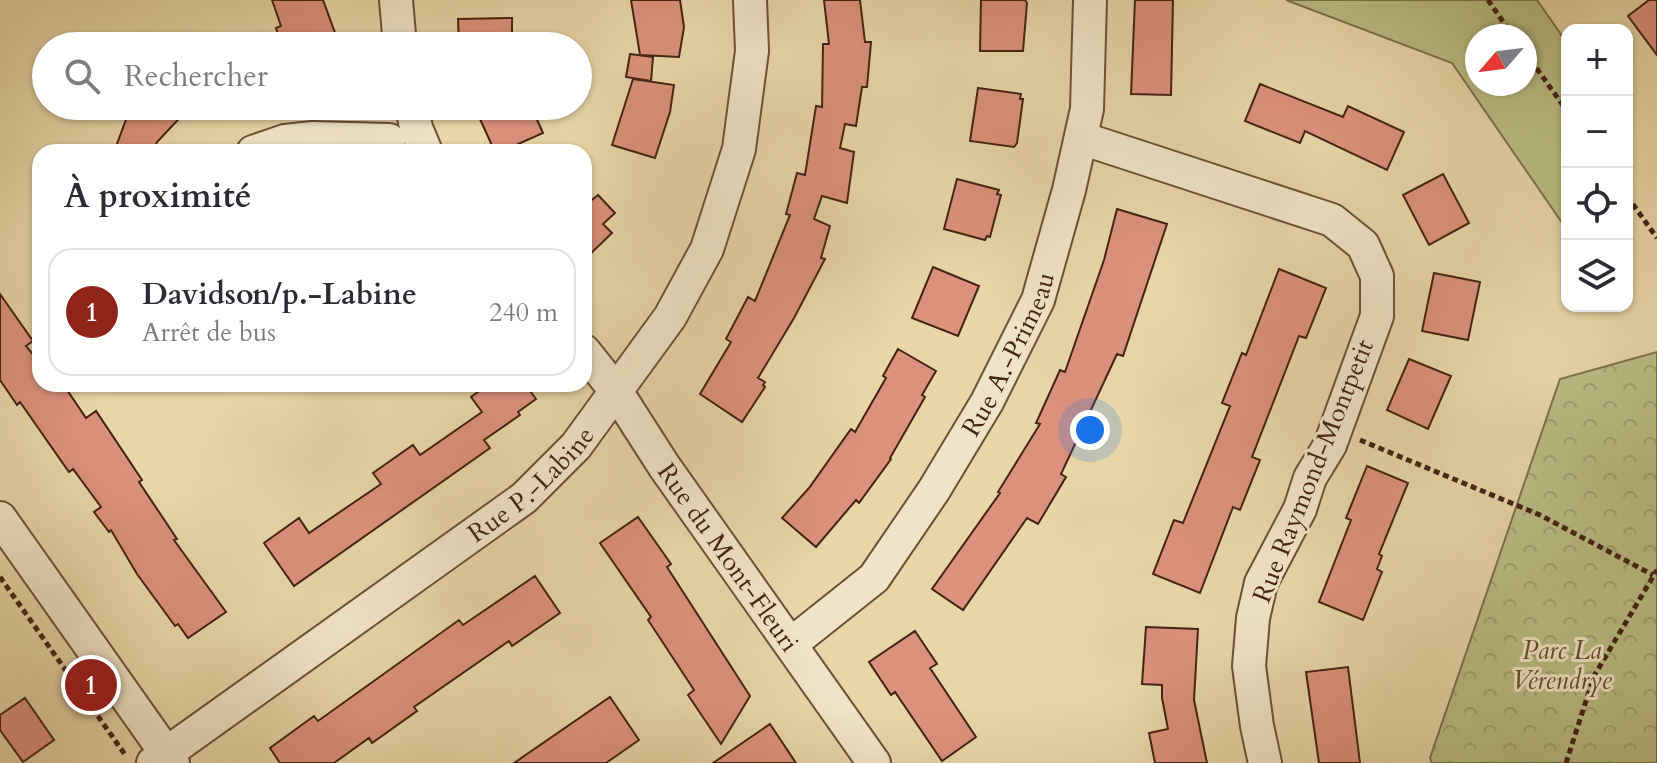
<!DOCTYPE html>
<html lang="fr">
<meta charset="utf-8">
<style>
:root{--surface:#fff;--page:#f2f2f3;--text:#2b2b33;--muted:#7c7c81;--line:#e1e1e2;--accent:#8f2418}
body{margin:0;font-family:Cardo,serif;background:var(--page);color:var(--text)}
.controls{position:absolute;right:24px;top:24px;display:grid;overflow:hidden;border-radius:16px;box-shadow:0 2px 6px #0004}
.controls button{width:72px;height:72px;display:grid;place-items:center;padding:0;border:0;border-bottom:2px solid var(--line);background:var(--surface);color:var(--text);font:40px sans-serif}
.compass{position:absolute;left:1465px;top:24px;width:72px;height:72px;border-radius:50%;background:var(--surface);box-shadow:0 2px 6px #0004;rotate:242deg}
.you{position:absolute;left:1090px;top:430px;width:28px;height:28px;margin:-20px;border:6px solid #fff;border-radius:50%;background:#1a73e8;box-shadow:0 0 0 12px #1a73e833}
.badge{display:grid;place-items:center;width:52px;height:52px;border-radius:50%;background:var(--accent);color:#fff;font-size:26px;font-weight:700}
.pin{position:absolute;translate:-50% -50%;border:4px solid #fff;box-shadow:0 2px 8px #0006}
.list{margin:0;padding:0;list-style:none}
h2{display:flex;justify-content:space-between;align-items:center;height:104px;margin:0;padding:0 32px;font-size:34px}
h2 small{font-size:26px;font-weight:400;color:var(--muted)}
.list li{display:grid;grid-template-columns:52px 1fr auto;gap:24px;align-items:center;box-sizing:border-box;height:128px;margin:0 16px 16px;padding:0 16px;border:2px solid var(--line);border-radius:24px}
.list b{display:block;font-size:30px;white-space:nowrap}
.list p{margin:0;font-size:26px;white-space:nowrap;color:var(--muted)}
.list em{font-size:26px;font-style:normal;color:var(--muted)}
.icon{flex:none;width:44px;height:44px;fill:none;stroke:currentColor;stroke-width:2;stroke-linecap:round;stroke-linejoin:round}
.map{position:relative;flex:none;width:1657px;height:763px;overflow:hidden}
.search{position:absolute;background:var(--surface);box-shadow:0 2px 6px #0004;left:32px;top:32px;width:560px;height:88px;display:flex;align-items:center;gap:20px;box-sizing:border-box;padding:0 28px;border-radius:44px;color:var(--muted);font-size:30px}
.panel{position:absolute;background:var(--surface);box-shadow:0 2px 6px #0004;left:32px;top:144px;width:560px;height:248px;border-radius:24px}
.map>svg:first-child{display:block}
.green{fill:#b9bd84;stroke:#7e704c;stroke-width:2;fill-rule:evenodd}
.forest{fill:url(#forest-crowns);stroke:#7e704c;stroke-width:2}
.building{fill:#dc917c;stroke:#442313;stroke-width:2}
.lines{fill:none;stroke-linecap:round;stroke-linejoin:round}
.minor-casing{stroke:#6d5038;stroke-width:36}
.path{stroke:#442313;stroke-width:5;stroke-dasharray:6 4;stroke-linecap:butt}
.minor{stroke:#f0e4c6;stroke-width:32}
.labels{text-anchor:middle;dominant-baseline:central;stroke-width:6;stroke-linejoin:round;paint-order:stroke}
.street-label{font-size:26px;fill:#442313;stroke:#f0e4c6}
.park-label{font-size:26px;font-style:italic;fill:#614a2f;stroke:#f0e4c6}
</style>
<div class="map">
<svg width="1657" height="763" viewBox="0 0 1657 763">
<defs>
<pattern id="forest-crowns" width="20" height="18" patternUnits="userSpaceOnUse" patternTransform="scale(2)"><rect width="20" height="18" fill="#b9bd84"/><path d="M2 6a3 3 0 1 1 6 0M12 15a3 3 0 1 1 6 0" fill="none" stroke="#a0a271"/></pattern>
</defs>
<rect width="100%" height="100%" fill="#e8d6a7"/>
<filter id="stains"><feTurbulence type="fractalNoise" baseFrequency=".0025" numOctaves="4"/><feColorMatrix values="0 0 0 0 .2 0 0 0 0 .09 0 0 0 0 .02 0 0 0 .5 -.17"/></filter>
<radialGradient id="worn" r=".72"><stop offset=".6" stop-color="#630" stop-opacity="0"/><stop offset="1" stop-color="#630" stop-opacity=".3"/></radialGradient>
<path class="green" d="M1286,0H1537L1567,43V230L1452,63ZM1477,36H1525V84H1477Z"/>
<path class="forest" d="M1657,352V763H1432L1430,758L1560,379Z"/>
<path class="building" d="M272,0H323L338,41L324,46H282L276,28L281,26Z
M631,0H680L684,27L679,57L640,55Z
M824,0H860L865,42H871L867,87H862L856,126L845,124L840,148L854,152L847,203L822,196L814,219L830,226L821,258L825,259L794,318L758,378L765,382L763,385L765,387L742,422L700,394L731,342L726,339L748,297L755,301L790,215L786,214L797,173L805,175L816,106L822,107L823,44H829Z
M981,0H1025L1027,3L1023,51H980Z
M1135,0H1173L1171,95L1131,94Z
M1649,0H1657V55L1628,16Z
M512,18V46H459L458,19Z
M630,54L653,57L651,81L626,77Z
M633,79L674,85L670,112L655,158L612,145Z
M1260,84L1343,117L1348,106L1404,132L1387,170L1305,131L1300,143L1245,121Z
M978,88L1021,94L1020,99H1023L1017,143L1014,147L970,141Z
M131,106H191L157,142L153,152H114Z
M474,106H531L543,133L518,144L521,152H495Z
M1443,174L1469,223L1429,245L1403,195Z
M957,179L999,190L997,194L1001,195L990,237L987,236L985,240L944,229Z
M598,195L615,213L603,224L612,233L584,260V206Z
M1117,209L1167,224L1123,356L1117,354L1061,474L1066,477L1038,524L1027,518L963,610L932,589L1000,493L998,492L1040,424L1036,423L1060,370L1065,372L1104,260Z
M933,267L979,286L958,336L912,318Z
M1279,269L1326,288L1306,338L1299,336L1252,457L1260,460L1240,510L1233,507L1200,593L1153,574L1174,520L1183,523L1230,406L1222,403L1242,353L1246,355Z
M1434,273L1480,282L1468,340L1422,331Z
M0,294L33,341L26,346L40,363V384H63L86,418L96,411L142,480L139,482L177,539L174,540L226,612L188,638L178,624L175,626L137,574L111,530L109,532L94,512L101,507L73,469L69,472L20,402L17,405L0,380Z
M898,349L936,371L922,395L925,397L890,458L891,459L859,503L856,500L816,547L782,518L809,488L851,429L855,432L886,378L883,376Z
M1409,359L1451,376L1428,429L1387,410Z
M489,384H525L536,399L518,412L520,415L484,440L490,448L294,586L264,543L299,518L309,533L381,484L373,473L413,445L420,455L482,412L471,397Z
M1367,466L1408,483L1379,554L1382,556L1377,569L1382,572L1363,620L1319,602L1351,520L1346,518Z
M638,517L671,564L667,567L750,696L721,744L688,695L694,690L648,620L651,617L600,543Z
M535,576L560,613L512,646L509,641L414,707L417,711L372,743L369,738L334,763H280L270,748L314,716L318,721L459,620L463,625Z
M1146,627L1198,629L1194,700L1207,763H1155L1149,733L1168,729L1162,698V685L1142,684Z
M915,631L937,664L930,668L976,737L942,761L895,692L891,695L869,662Z
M1348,667L1360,763H1319L1306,672Z
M610,697L639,740L606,763H514Z
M25,698L54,740L23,762L0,730V715Z
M770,724L796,763H713Z"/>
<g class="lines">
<g class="minor-casing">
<g id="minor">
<path d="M396,0L400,46"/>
<path d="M412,106L416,128L426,152"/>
<path d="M1081,138L1332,220L1363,245L1377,276V316L1330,445L1310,478L1300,509L1261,583L1253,618L1249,666L1257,726L1265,763"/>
<path d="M253,152L285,141L313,138L389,140"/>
<path id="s1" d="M584,351L616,391L664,466L874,763"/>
<path d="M0,518L173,763"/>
<path id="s2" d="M791,644L874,578L934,490L987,402L1038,300L1069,190L1087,109L1090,0"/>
<path id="s3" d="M153,763L524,498L576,446L670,317L707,249L739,149L752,51L750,0"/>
</g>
</g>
<path class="path" d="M1488,0L1513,36
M1525,52L1567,111
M1627,196L1657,238
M1360,440L1540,515L1653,575
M0,577L126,756
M1566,763L1594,676L1657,570"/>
<use href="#minor" class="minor"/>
</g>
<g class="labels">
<g class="street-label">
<text stroke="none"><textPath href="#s2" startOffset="368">Rue A.-Primeau</textPath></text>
<text transform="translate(1313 471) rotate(-68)">Rue Raymond-Montpetit</text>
<text stroke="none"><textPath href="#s3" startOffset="470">Rue P.-Labine</textPath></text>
<text stroke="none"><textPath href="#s1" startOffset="252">Rue du Mont-Fleuri</textPath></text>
</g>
<g class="park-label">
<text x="1562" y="650">Parc La<tspan x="1562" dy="30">Vérendrye</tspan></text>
</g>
</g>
<rect width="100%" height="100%" filter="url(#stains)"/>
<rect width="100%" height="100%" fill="url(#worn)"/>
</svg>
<div class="controls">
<button>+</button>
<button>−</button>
<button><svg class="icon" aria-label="locate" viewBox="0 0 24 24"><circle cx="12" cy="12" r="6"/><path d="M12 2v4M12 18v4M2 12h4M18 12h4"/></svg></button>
<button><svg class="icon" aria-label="layers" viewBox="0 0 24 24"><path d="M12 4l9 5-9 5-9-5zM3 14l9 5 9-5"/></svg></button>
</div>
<svg class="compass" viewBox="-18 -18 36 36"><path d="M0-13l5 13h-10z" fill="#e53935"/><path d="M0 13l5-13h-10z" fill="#7c7c81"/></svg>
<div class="you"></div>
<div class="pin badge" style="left:91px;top:685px">1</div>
<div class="search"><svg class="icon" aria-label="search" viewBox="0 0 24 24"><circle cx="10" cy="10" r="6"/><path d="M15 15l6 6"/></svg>Rechercher</div>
<section class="panel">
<h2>À proximité<small></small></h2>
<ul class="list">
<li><span class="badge">1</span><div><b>Davidson/p.-Labine</b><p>Arrêt de bus</p></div><em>240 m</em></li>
</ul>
</section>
</div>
